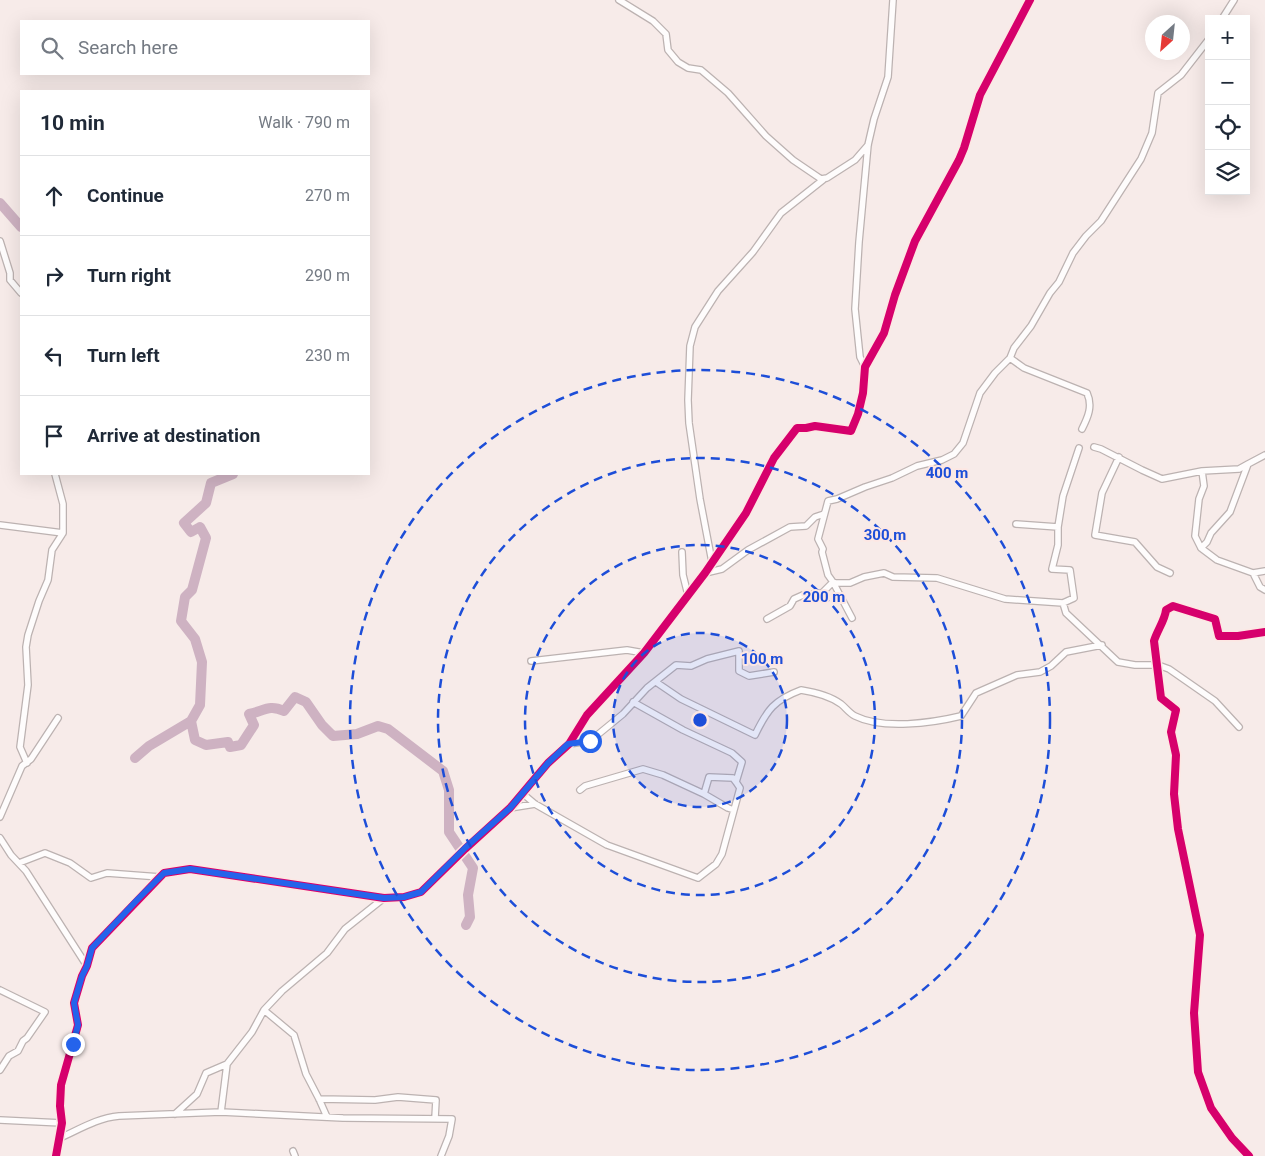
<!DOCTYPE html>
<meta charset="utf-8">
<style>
:root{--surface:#fff;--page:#f6f6f7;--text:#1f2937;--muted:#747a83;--line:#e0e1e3}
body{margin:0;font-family:Roboto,sans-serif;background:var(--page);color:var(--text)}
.controls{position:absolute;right:15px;top:15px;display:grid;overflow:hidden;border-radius:0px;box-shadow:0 5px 20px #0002}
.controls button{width:45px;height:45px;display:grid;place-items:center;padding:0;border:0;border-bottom:1px solid var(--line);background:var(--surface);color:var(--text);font:25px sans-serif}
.compass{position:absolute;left:1145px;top:15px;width:45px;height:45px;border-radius:50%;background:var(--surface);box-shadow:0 5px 20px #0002;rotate:207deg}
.stop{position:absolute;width:15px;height:15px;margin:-11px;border:4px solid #2563eb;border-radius:50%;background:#fff}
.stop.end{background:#2563eb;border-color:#fff;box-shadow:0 1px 5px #0008}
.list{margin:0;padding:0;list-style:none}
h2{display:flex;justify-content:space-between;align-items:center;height:65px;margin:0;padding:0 20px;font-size:21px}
h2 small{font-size:16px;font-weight:400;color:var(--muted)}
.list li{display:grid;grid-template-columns:32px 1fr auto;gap:15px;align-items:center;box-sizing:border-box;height:80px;padding:0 20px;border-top:1px solid var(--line)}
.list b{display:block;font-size:19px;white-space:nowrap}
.list em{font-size:16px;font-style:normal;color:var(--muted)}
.icon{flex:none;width:28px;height:28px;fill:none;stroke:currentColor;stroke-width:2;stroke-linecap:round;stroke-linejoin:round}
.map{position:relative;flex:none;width:1265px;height:1156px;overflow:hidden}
.search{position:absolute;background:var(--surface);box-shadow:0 5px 20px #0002;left:20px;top:20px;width:350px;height:55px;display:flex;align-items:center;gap:12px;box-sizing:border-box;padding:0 18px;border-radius:0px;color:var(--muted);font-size:19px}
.panel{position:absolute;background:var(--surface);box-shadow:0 5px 20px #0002;left:20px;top:90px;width:350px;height:385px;border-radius:0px}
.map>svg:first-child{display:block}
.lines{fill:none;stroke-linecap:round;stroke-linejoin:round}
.river{stroke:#ceb2c2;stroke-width:10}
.street-casing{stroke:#bcb2b1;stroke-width:8}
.street{stroke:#fefcfc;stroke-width:5.5}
.cycleway-casing{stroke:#fde7e3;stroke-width:11}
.cycleway{stroke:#d6006c;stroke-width:8}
.route{stroke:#2563eb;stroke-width:6}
.ring{fill:none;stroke:#1d4ed8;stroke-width:2.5;stroke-dasharray:9 6}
.centre{fill:#1d4ed8;stroke:#fde7e3;stroke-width:2.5}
.ring-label{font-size:15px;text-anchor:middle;font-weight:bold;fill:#1d4ed8;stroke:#fde7e3;stroke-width:4;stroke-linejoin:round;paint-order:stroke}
</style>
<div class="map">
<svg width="1265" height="1156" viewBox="0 0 1265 1156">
<rect width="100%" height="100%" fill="#f7ebe9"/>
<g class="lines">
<path class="river" d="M0,203L21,227
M191,721L195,740L206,745L228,742L230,747L241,745L254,725L249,714C264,711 269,704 284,711L295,697L306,702L322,725L333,736L357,734L378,726L388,729L443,771L449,790V832L473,868L468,895L470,917L466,925
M135,758L149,746L191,721L200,705L202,662L195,639L181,621L185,597L192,590L206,538L200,527L191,532L184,523L206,503L211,483L233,474"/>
<g class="street-casing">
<path id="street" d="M619,0L653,21L666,34L668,50L678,62L688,68L701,70L728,93L766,136L793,160L821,179L827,178L855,160L868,145
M1222,19L1234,0
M0,241L10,273V280L21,293
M1010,358L995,373L980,393L963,443L954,454L942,460L917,466L892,478L865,487L837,499L828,501L818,539L823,549L822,552L828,575L833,582L836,583H850L864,577L884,573L893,577L937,578L1005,599L1063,603
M865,367L860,357L855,309L859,242L868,145L874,119L888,77L893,0
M1082,429C1088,417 1093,406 1087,393L1024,368L1010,358L1014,348L1031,326L1050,293L1059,282L1073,253L1086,236L1101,221L1141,159L1152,133L1158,93L1181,75L1209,39
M1094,447L1101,449L1142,470L1162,479L1202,471L1239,469L1248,464
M1079,448L1063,496L1058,527V545L1052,569L1070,570L1074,598L1063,603L1066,613L1118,662L1135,665H1158L1169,669L1215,701L1239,727
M1119,457L1102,493L1095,535L1135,542L1157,567L1170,573
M1016,524L1058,527
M0,525L63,533
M1201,548L1195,536L1199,499L1204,486L1202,471
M682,552L683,575L688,595
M712,562L700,499L689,423L688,400L690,346L695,327L718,291L753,252L781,213L824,179
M1265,571L1253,573L1260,587L1265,590
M705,573L722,569L748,550L790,527L806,526L815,517L824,514L825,512
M1253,573L1217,560L1201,548L1207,542L1211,533L1230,512L1248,464L1265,455
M767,619L790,606L794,599L803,595L822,593L833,582L852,618
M531,661L627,650L644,653
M656,682L681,699L755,735C767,710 774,700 801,690C814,692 830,696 841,704C846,708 849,713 855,716C883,730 932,723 961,716L976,693L1017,675L1040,672L1051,666L1066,652L1102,645
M569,744L590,741L623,714L647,688L676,665L691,666L707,659L739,651V671L749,676L774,672
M27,763L20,747L28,685L26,647L28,635L39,601L48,580L52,550L63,533V504L55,474
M580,790L585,786L643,769L663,775L704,794L728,808L734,810
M522,793L535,804L607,845L698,878L716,864L722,854L740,788L736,782L742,762L732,753L683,730L633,702
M704,794L709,777L733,778L736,782
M510,808L535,804
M0,817L22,766L31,759L58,718
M0,838L11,855L26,871L87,966
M19,863L45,853L70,863L91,878L107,873L160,877
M0,990L45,1012L27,1038L23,1041L18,1051L9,1056L0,1070
M264,1010L294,1035L306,1074L319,1099L327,1117
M319,1099L375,1100L398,1097L436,1100L435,1118
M221,1112L227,1064
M175,1114L197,1094L206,1073L227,1064L252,1032L264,1010L282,991L327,953L345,929L384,898
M0,1120L62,1123
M60,1138C80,1129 97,1118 119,1116L221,1112L343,1118L452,1119L449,1136L441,1156
M293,1151L295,1156
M56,1156L62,1123L60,1106L61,1085L78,1025L74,1003L82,976L87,966L92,948L164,873L190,869L384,898L404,897L421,892L465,849L510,808L548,763L569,744L587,715L644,653L705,573L746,513L774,458L797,428H806L815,426L851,431L858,414L863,393L865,367L884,333L895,295L915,241L959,160L964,148L980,95L1030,0
M1249,1156L1232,1138L1211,1108L1198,1072L1194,1013L1200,935L1178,829L1174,794L1176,755L1171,732L1176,710L1161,698L1154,641C1157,631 1165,620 1166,610L1173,606L1215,619L1219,636H1238L1265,632"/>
</g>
<use href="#street" class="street"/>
<g class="cycleway-casing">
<path id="cycleway" d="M56,1156L62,1123L60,1106L61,1085L78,1025L74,1003L82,976L87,966L92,948L164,873L190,869L384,898L404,897L421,892L465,849L510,808L548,763L569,744L587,715L644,653L705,573L746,513L774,458L797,428H806L815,426L851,431L858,414L863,393L865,367L884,333L895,295L915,241L959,160L964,148L980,95L1030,0
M1249,1156L1232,1138L1211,1108L1198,1072L1194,1013L1200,935L1178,829L1174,794L1176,755L1171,732L1176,710L1161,698L1154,641C1157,631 1165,620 1166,610L1173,606L1215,619L1219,636H1238L1265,632"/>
</g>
<use href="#cycleway" class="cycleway"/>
</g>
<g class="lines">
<path class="route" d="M73,1044L78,1025L74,1003L82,976L87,966L92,948L138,899L164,873L190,869L384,898L404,897L421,892L465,848L510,808L548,763L568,744L590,741"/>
</g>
<circle cx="700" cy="720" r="87" fill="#1d4ed8" fill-opacity=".12"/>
<g class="ring">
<circle cx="700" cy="720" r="87"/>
<circle cx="700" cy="720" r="175"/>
<circle cx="700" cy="720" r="262"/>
<circle cx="700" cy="720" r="350"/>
</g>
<circle cx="700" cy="720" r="8" class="centre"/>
<g class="ring-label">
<text x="947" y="478">400 m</text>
<text x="885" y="540">300 m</text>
<text x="824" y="602">200 m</text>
<text x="762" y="664">100 m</text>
</g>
</svg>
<div class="controls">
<button>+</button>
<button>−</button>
<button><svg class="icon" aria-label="locate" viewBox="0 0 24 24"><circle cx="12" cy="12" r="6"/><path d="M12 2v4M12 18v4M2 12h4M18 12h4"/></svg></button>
<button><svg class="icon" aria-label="layers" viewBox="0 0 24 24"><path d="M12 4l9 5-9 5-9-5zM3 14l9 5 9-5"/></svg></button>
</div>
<svg class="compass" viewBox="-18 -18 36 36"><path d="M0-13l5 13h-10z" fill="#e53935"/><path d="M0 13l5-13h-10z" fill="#747a83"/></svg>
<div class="stop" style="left:590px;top:741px"></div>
<div class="stop end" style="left:73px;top:1044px"></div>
<div class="search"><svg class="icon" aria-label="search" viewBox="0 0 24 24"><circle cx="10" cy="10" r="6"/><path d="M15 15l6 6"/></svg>Search here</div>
<section class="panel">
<h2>10 min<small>Walk · 790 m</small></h2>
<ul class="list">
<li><svg class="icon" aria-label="ahead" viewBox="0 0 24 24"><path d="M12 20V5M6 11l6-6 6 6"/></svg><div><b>Continue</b></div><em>270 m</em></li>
<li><svg class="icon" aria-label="right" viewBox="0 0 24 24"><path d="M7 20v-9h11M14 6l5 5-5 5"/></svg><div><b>Turn right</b></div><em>290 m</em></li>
<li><svg class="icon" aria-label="left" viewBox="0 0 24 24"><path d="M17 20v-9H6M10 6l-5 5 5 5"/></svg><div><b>Turn left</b></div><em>230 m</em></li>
<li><svg class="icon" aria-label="arrive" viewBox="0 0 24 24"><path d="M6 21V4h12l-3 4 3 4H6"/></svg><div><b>Arrive at destination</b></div></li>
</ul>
</section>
</div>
